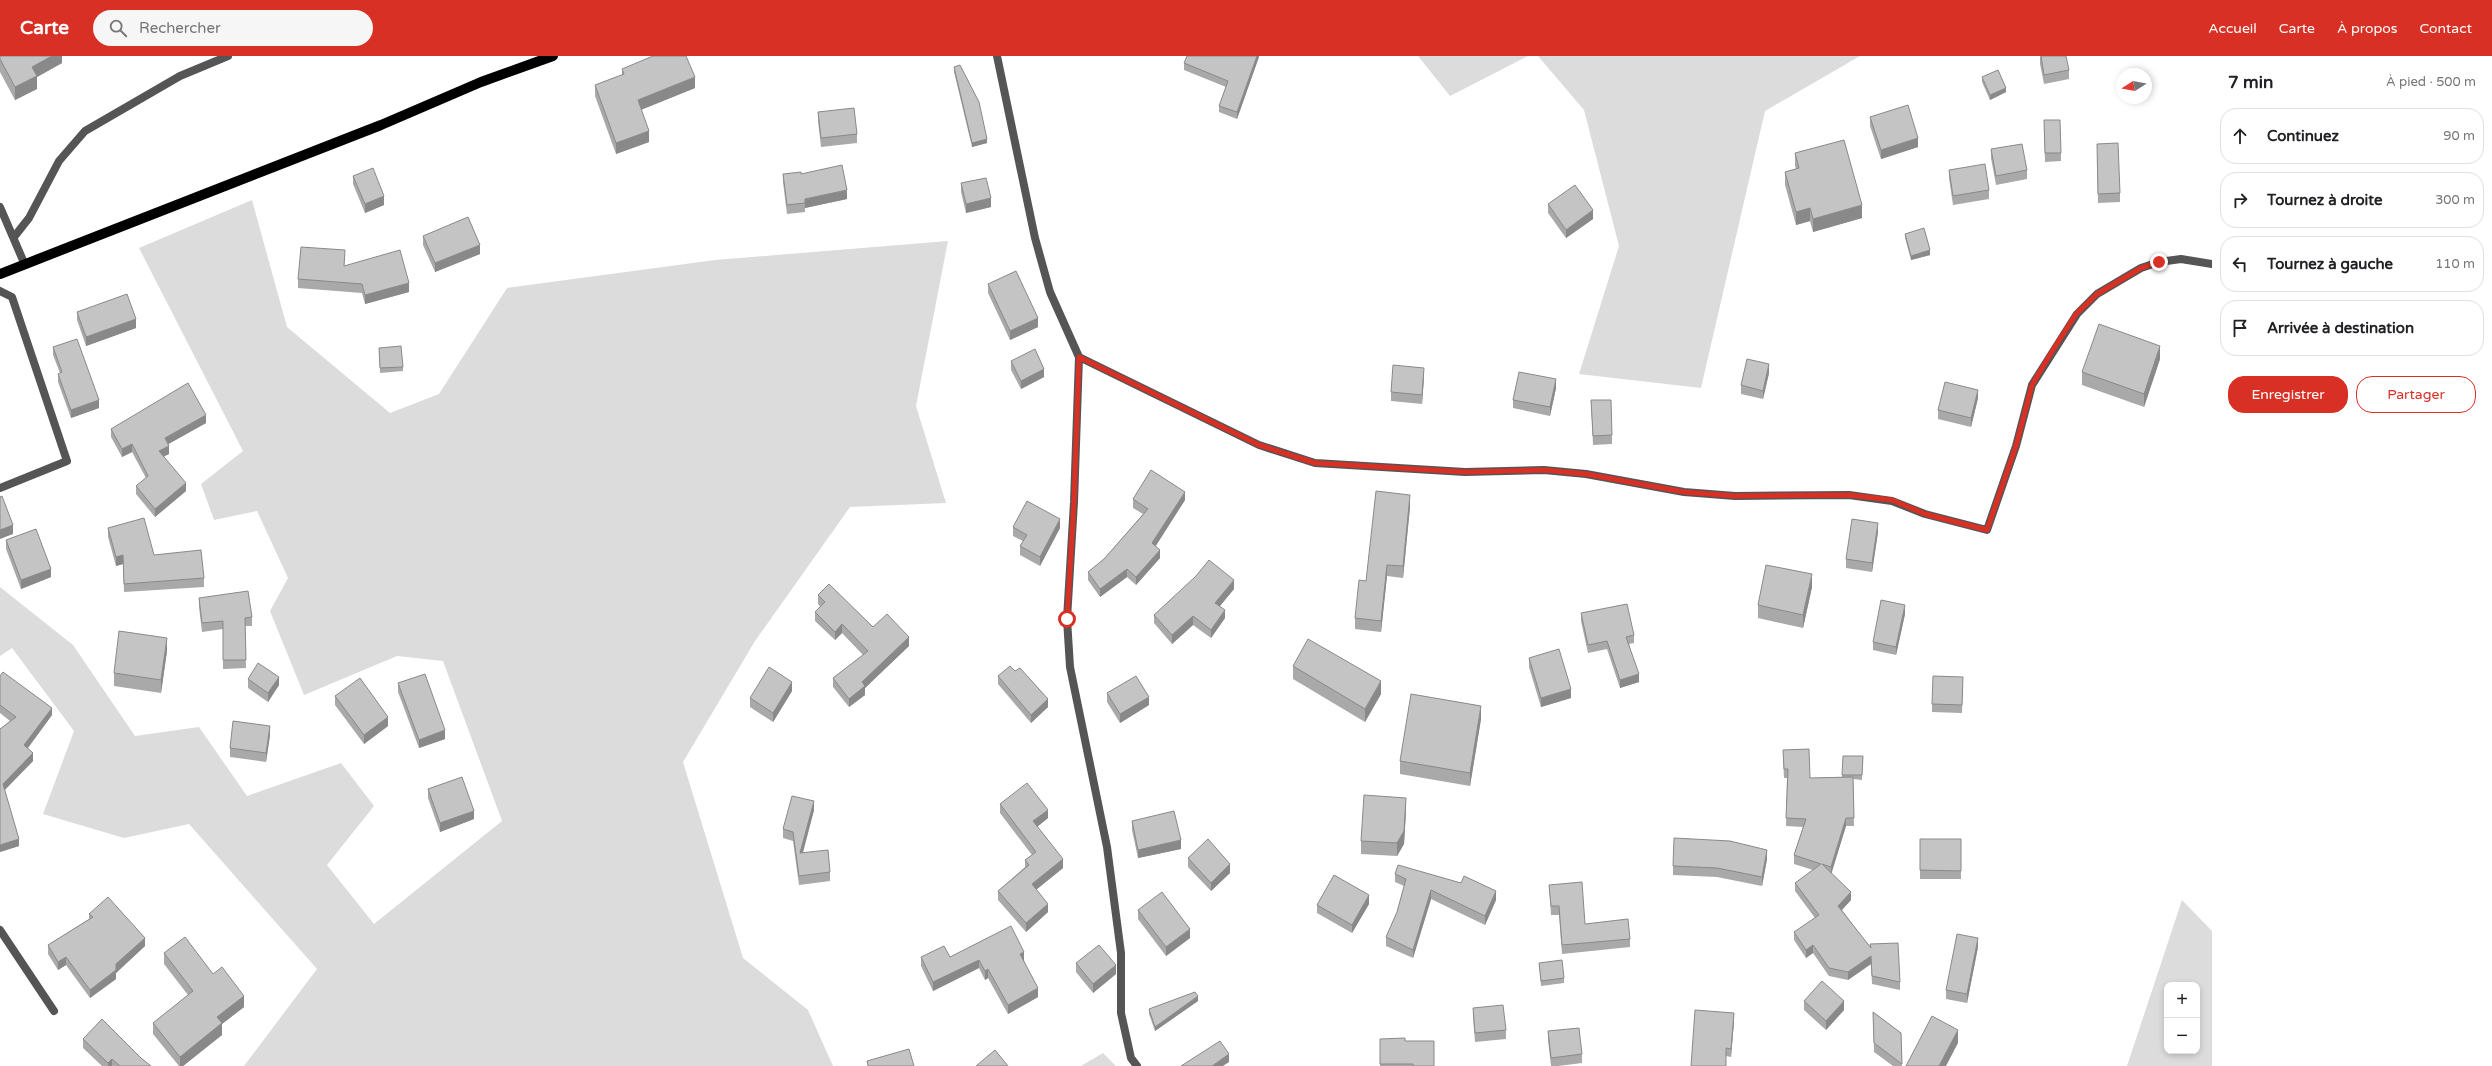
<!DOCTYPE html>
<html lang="fr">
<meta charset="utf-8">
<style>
:root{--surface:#fff;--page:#f6f6f6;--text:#202124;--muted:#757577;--line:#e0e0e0;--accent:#d93025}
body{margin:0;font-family:"Varela Round",sans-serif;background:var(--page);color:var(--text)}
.controls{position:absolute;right:12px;bottom:12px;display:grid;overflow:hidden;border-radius:8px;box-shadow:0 2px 6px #0003}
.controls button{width:36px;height:36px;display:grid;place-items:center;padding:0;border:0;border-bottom:1px solid var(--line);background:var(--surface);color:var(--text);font:20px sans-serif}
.compass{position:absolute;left:2116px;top:12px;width:36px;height:36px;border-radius:50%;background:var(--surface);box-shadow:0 2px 6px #0003;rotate:259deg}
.stop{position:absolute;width:12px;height:12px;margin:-9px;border:3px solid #d93025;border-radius:50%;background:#fff}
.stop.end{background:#d93025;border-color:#fff;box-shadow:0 1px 4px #0008}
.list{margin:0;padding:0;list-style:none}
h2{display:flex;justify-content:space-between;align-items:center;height:52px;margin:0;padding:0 16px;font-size:17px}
h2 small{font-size:13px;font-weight:400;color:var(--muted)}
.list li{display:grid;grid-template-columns:26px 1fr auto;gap:12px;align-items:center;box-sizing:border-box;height:56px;margin:0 8px 8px;padding:0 8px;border:1px solid var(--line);border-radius:16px}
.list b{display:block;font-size:15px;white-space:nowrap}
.list em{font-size:13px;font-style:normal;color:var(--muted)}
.actions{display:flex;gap:8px;padding:12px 16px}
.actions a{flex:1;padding:9px 0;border:1px solid var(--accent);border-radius:16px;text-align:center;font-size:14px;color:var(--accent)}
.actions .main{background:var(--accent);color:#fff}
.icon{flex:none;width:22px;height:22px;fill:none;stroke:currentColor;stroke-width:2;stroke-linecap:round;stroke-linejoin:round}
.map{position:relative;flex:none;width:2212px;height:1010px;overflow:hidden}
header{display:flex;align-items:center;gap:24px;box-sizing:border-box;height:56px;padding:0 20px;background:var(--accent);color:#fff}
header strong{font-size:19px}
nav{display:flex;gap:22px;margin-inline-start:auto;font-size:14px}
.search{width:280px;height:36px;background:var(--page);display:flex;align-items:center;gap:10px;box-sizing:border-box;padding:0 14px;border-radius:22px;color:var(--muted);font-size:15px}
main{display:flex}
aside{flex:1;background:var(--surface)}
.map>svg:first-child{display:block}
.green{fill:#dcdcdc;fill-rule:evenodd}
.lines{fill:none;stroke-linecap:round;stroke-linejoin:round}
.street{stroke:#555;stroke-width:8}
.primary{stroke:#000;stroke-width:10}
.wall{fill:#a9a9a9}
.shaded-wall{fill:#898989}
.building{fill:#c4c4c4;stroke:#898989}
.route{stroke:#d93025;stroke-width:5}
</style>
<header>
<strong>Carte</strong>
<div class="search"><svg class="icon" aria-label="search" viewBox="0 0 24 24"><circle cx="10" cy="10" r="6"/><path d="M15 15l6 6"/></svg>Rechercher</div>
<nav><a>Accueil</a><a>Carte</a><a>À propos</a><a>Contact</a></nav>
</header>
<main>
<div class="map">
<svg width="2212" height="1010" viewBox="0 0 2212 1010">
<rect width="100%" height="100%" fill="#fff"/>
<path class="green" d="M1418,0H1528L1450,40Z
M1538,0H1860L1765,55L1701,332L1579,318L1619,190L1584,54Z
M252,144L287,271L390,357L439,338L507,232L715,204L948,185L916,350L946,447L850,451L755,585L683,706L743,902L808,954L833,1010H244L317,913L189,768L124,782L43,758L74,675L12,592L0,600V531L73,589L135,680L199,671L247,740L341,707L374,750L327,809L374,868L502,765L443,605L397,600L304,639L270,555L288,522L257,455L214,464L201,428L243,395L139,192Z
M2182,844L2212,875V1010H2127ZM2167,929H2197V995H2167Z
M1103,997L1116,1010H1081Z"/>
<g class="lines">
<path class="street" d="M997,0L1035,182L1050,236L1079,301L1074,446L1067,563L1070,611L1107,791L1121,897V957L1131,1002L1137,1010
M0,151L25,209
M14,181L29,162L59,105L85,75L180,20L228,0
M0,235L12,241L67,405L0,432
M1079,301L1259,389L1315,407L1465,416L1544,414L1586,418L1684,436L1735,440L1849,439L1892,445L1925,458L1987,474L2016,390L2032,329L2077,258L2097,238L2141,212L2159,206L2181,203L2212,208
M0,874L54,955"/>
<path class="primary" d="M0,218L381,69L481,26L553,0"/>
</g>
<path class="wall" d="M0,0H62V7L37,21V33L15,44L0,16Z
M1259,0L1237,63L1219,56V50L1226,31L1184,14V7Z
M2040,0L2069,14V23L2044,28L2040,8Z
M954,11L987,87L972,91L954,16Z
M622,13L695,32L641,54L649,86L616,98L595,40V29L622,19Z
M1982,21L2006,36L1990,44L1982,26Z
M818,56L857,78V87L821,91L818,65Z
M1870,61L1918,91L1881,103L1870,70Z
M2044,64L2061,97V105L2045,106Z
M1991,93L2027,114V123L1996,129L1991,102Z
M1795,97L1862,162L1813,176L1810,165L1796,169L1785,129V116L1796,113L1795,110Z
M2097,97L2120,137V146L2098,147Z
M1949,114L1989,134V143L1953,149L1949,122Z
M783,118H801L847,143L805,152V156L787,158L783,126Z
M353,120L384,149L365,157L353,128Z
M961,127L991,151L966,157L961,136Z
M1548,148L1593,163L1566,182L1548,157Z
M1905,178L1930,199L1911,204L1905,182Z
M423,180L480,198L435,216L423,189Z
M345,203L344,210L409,236L365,248L362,237L298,232V223Z
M988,228L1038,271L1010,284L988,237Z
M77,256L136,272L86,290L77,264Z
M53,291L99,352L71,362L58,326V318L60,317L53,299Z
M379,292L403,311V315L380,317Z
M2160,303L2144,351L2082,329V316Z
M1011,305L1044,321L1021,333L1011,314Z
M1769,317L1763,343L1741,338V329Z
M1424,321L1422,348L1391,345V336Z
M1556,332L1550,360L1513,352V344Z
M1978,342L1971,371L1938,363V354Z
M1591,344L1612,379V388L1593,389Z
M206,367L168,388L169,398L164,400L186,435L155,461L136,438V430L146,422L132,396L122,401L111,381V373Z
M1133,443L1185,444L1155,490L1160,502L1136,529L1127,521L1100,541L1088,524V516L1104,503L1143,458L1133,452Z
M1410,451L1403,522L1387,520L1381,576L1355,573V562L1366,525Z
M1013,471L1060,472L1040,510L1020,499V490L1023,485L1013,480Z
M108,472L154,499L204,522V531L124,536L123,508L116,510L108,481Z
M1878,476L1872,516L1846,512V503Z
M6,484L51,521L21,533L6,493Z
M1812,531L1803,572L1758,562V549Z
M1234,533L1220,550L1225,562L1211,582L1193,569L1172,588L1154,567V559Z
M818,539L873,571L909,590L865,632V639L849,651L833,631V622L863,599L842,577L835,584L815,565V556L820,550L818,548Z
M199,542L252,561V570H245L246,612L223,613V573L202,576L199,551Z
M1581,557L1634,579V587L1629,588L1639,626L1620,632L1607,593L1588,597L1581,565Z
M1905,558L1896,599L1873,594V586Z
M167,595L161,637L114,630V617Z
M1529,602L1571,642L1541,651L1529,611Z
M1293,610L1381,638L1365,666L1293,623Z
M1015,615L1048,651L1031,667L998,628V620Z
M0,620L52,659L28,692L33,705L4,734L19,790L0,796V673L10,665L0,657Z
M248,623L279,629L268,646L248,632Z
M398,627L445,683L419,692L398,636Z
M1963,630L1962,657L1932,656V648Z
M792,635L773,666L750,651V642Z
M1107,637L1149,649L1120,667L1107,646Z
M335,640L388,670L364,688L335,649Z
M1481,663L1470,730L1400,718V705Z
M270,679L266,706L230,701V692Z
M1863,700L1862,724L1853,723L1854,770H1846L1831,817L1851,844L1842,854L1870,892L1900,926V934L1872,928L1871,908L1848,924L1829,920L1813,897L1806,902L1794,884V876L1815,862L1795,835V827L1813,814L1794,808V799L1803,771L1786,770L1787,722H1784L1783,702L1810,722L1842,721V719Z
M428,733L474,763L440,776L428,742Z
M1000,748L1048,762L1037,771L1063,812L1036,834L1048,856L1026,876L998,844V835L1025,811V804L1032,799L1000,757Z
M814,754L803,797L830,816V825L799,829L793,785L783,782V773Z
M1406,755L1404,788L1397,800L1361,798V785Z
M1132,765L1181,793L1138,802L1132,774Z
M1920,783H1961V823H1920Z
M1188,802L1230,817L1211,835L1188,811Z
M1767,803L1762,830L1717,821L1673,819V810Z
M1395,818L1496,844L1485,869L1431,843L1413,902L1386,890V881L1397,856L1404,830L1395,826Z
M1549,829L1585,868L1630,883V891L1562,898L1559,859H1551Z
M1369,848L1352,877L1317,857V849Z
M1138,854L1190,882L1166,900L1138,863Z
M89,858L145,890L116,917V923L90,942L66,909L58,914L48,898V889L89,863Z
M1978,891L1967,947L1946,943V934Z
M164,897L213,918L244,951L222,968V979L183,1010H179L153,978V967L188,939L164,908Z
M921,901H950L1024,904L1038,941L1008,958L988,922L985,924L979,912L933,935L921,910Z
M1076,907L1116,918L1093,937L1076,916Z
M1539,907L1564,922V927L1541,930Z
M1198,945L1155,975L1149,958V953Z
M1804,945L1844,954L1826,974L1804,954Z
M1473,952L1506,974V983L1475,986L1473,961Z
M1873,956L1901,977L1902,1010H1893L1874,996Z
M1734,965L1731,1001L1726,1000L1691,1010Z
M1548,975L1582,998V1007L1558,1010H1551L1548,984Z
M83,983L141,1002L151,1010H102L83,992Z
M1380,983L1405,985L1434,1010H1380Z"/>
<path class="shaded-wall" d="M52,0H62V7L37,21V33L15,44V31L32,11Z
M1257,0H1259V1L1237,63V56Z
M695,21V32L638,55V44Z
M2006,32V36L1990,44V39Z
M649,75V86L616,98V87Z
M1918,82V91L1881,103V94Z
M987,83V87L972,91V87Z
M847,134V143L805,152V143Z
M384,140V149L365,157V148Z
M991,142V151L966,157V148Z
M1862,149V162L1813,176V163Z
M1810,152V165L1796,169V156Z
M1593,154V163L1566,182V174Z
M480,189V198L435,216V207Z
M1930,194V199L1911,204V200Z
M409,227V236L365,248V239Z
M1038,262V271L1010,284V275Z
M136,263V272L86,290V281Z
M2160,290V303L2144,351V338Z
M1769,308V317L1763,343V335Z
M1424,312V321L1422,348V339Z
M1044,313V321L1021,333V325Z
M1556,323V332L1550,360V351Z
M1978,334V342L1971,371V362Z
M99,344V352L71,362V354Z
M206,359V367L165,390V382Z
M132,388V396L122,401V393Z
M169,390V398L159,403V395Z
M186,427V435L155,461V453Z
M1185,436V444L1152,496V487Z
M1410,439V451L1403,522V510Z
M1060,463V472L1040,510V501Z
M1878,467V476L1872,516V507Z
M13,469V478L0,483V474Z
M1160,494V502L1136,529V521Z
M123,499V508L116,510V501Z
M1387,509V520L1381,576V565Z
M51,513V521L21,533V524Z
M1127,513V521L1100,541V533Z
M1812,518V531L1803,572V559Z
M1234,524V533L1215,556V547Z
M1905,549V558L1896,599V591Z
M1225,554V562L1211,582V574Z
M1193,560V569L1172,588V579Z
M842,568V577L835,584V576Z
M909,581V590L865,632V639L849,651V643L862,626Z
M167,582V595L161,637V624Z
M1639,618V626L1620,632V624Z
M279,621V629L268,646V637Z
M1381,625V638L1365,666V653Z
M792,626V635L773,666V657Z
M1571,633V642L1541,651V642Z
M1149,641V649L1120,667V658Z
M1048,643V651L1031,667V659Z
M1481,650V663L1470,730V717Z
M52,652V659L24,697V689Z
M388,661V670L364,688V679Z
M270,670V679L266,706V697Z
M445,674V683L419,692V684Z
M33,697V705L3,736V728Z
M1406,742V755L1404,788L1397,800V787Z
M814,745V754L800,806V797Z
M1048,754V762L1033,774V765Z
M474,755V763L440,776V767Z
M1846,762V770L1831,819V811Z
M19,783V790L0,796V789Z
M1181,784V793L1138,802V794Z
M1767,794V803L1762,830V821Z
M1063,803V812L1032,837V828Z
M1230,808V817L1211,835V827Z
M1431,834V843L1413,902V894Z
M1496,835V844L1485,869V860Z
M1851,836V844L1838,858V850Z
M1369,839V848L1352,877V869Z
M1048,848V856L1026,876V867Z
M1190,873V882L1166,900V891Z
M145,882V890L116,917V923L90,942V934L116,908Z
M1978,882V891L1967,947V938Z
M1813,889V897L1806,902V894Z
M1024,896V904L1020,906V898Z
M1871,900V908L1848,924V916Z
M66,901V909L58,914V906Z
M979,904V912L933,935V926Z
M1116,909V918L1093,937V928Z
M988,913V922L985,924V915Z
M1038,932V941L1008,958V949Z
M244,940V951L222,968V979L183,1010H180V1001L217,961Z
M1198,940V945L1155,975V971Z
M1844,945V954L1826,974V965Z
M1734,957V965L1731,1001V993Z
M1958,974V987L1946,1010H1939Z
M1229,998V1006L1223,1010H1212Z
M112,1003V1010H108V1007Z"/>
<path class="building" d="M0,0H52L32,11L37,20L15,31L0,3Z
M653,0H686L695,21L638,44L649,75L616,87L595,29L624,18L622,13Z
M1187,0H1257L1237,56L1219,50L1228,25L1184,7Z
M2041,0H2066L2069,14L2044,19Z
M960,9L979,46L987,83L972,87L954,11Z
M1998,14L2006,32L1990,39L1982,21Z
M1908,49L1918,82L1881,94L1870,61Z
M854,52L857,78L821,82L818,56Z
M2044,64H2060L2061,97H2045Z
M1844,84L1862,149L1813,163L1810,152L1796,156L1785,116L1799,112L1795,97Z
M2118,87L2120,137L2098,138L2097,88Z
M2022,88L2027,114L1996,120L1991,93Z
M1985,108L1989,134L1953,140L1949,114Z
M842,109L847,134L805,143V147L787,149L783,118L801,116V118Z
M373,112L384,140L365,148L353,120Z
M986,122L991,142L966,148L961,127Z
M1575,129L1593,154L1566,174L1548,148Z
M468,161L480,189L435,207L423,180Z
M1924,172L1930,194L1911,200L1905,178Z
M301,191L345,194L344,210L400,194L409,227L365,239L362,228L298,223Z
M1016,215L1038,262L1010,275L988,228Z
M127,238L136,263L86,281L77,256Z
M2099,268L2160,290L2144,338L2082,316Z
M77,283L99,344L71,354L58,318L62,316L53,291Z
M401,290L403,311L380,312L379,292Z
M1035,293L1044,313L1021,325L1011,305Z
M1747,303L1769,308L1763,335L1741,329Z
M1393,309L1424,312L1422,339L1391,336Z
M1519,316L1556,323L1550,351L1513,344Z
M1945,326L1978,334L1971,362L1938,354Z
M188,327L206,359L165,382L169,390L159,395L186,427L155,453L136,430L148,420L132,388L122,393L111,373Z
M1591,344H1611L1612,379L1593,380Z
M1151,414L1185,436L1152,487L1160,494L1136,521L1127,513L1100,533L1088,516L1104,503L1148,453L1133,443Z
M1376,435L1410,439L1403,510L1387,509L1381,565L1355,562L1359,524L1366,525Z
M2,440L13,469L0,474V441Z
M1027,445L1060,463L1040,501L1020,490L1027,479L1013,471Z
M144,462L154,499L201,494L204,522L124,528L123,499L116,501L108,472Z
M1852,463L1878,467L1872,507L1846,503Z
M36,473L51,513L21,524L6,484Z
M1209,504L1234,524L1215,547L1225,554L1211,574L1193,560L1172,579L1154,559L1196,520Z
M1766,509L1812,518L1803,559L1758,549Z
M829,528L873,571L887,558L909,581L862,626L865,630L849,643L833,622L868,595L842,568L835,576L815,556L825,546L818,539Z
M248,535L252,561L245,562L246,604H223V565L202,567L199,542Z
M1881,544L1905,549L1896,591L1873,586Z
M1627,548L1634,579L1626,581L1639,618L1620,624L1607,585L1588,589L1581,557Z
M119,575L167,582L161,624L114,617Z
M1308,583L1381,625L1365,653L1293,610Z
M1559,593L1571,633L1541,642L1529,602Z
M258,607L279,621L268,637L248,623Z
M1010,610L1015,615L1020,612L1048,643L1031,659L998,620Z
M769,611L792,626L773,657L750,642Z
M3,616L52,652L24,689L33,697L3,728L19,783L0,789V673L16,661L0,649V620Z
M425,618L445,674L419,684L398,627Z
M1136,620L1149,641L1120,658L1107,637Z
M1933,620L1963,621L1962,649L1932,648Z
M360,622L388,661L364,679L335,640Z
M1411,638L1481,650L1470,717L1400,705Z
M233,665L270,670L266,697L230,692Z
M1809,693L1810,722L1853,721L1854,762H1846L1831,811L1822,808L1851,836L1838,850L1871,892L1870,888L1898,887L1900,926L1872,920L1871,900L1848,916L1829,912L1813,889L1806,894L1794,876L1819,859L1795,827L1821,808L1794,799L1806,763L1786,762L1788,713H1784L1783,694Z
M1843,700H1863L1862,719H1842Z
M462,721L474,755L440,767L428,733Z
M1027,727L1048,754L1033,765L1063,803L1032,828L1048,848L1026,867L998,835L1029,809L1025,804L1036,796L1000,748Z
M1364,739L1406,742L1404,775L1397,787L1361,785Z
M792,740L814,745L800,797L828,794L830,816L799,820L793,776L783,773Z
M1174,755L1181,784L1138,794L1132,765Z
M1674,782L1730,785L1767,794L1762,821L1717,812L1673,810Z
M1208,783L1230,808L1211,827L1188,802Z
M1920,783H1961V815L1920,814Z
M1398,809L1461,827L1464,820L1496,835L1485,860L1431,834L1413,894L1386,881L1397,856L1406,823L1395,818Z
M1334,819L1369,839L1352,869L1317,849Z
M1582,826L1585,868L1628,863L1630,883L1562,889L1559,850H1551L1549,829Z
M1162,836L1190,873L1166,891L1138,854Z
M108,841L145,882L116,908V914L90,934L66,901L58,906L48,889L93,861L89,858Z
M1011,870L1024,896L1020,898L1038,932L1008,949L988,913L985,915L979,904L933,926L921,901L944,890L950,901Z
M1957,878L1978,882L1967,938L1946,934Z
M185,881L213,918L222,911L244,940L217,961L222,967L180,1001L153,967L193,935L164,897Z
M1099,889L1116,909L1093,928L1076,907Z
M1562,904L1564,922L1541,925L1539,907Z
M1822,925L1844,945L1826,965L1804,945Z
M1195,936L1198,940L1155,971L1149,953Z
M1503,949L1506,974L1475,977L1473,952Z
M1695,954L1734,957L1731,993L1726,992V1010H1691Z
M1873,956L1901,977L1902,1008L1874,987Z
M1932,960L1958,974L1939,1010H1906Z
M102,963L141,1002L151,1010H120L112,1003L108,1007L83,983Z
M1579,972L1582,998L1551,1002L1548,975Z
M1405,982V985H1434V1010H1413V1008H1380V983Z
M1220,985L1229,998L1212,1010H1181Z
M909,993L914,1010H868L867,1005Z
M995,994L1008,1010H976Z"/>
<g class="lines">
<path class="route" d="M1067,563L1074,446L1079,301L1259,389L1315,407L1465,416L1544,414L1586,418L1684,436L1735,440L1849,439L1892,444L1925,458L1987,474L2016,390L2032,329L2051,297L2076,258L2097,238L2141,212L2159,206"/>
</g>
</svg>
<div class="controls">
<button>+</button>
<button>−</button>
</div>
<svg class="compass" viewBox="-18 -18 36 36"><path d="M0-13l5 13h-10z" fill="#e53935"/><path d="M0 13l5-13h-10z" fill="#757577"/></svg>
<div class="stop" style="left:1067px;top:563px"></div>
<div class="stop end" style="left:2159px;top:206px"></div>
</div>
<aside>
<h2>7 min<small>À pied · 500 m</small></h2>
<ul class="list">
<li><svg class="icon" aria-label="ahead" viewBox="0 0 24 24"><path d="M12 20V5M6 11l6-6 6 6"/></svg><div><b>Continuez</b></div><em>90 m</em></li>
<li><svg class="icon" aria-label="right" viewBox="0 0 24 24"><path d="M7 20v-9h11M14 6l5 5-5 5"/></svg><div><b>Tournez à droite</b></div><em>300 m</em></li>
<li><svg class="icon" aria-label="left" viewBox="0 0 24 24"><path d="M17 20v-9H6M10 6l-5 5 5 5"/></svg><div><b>Tournez à gauche</b></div><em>110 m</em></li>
<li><svg class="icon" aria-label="arrive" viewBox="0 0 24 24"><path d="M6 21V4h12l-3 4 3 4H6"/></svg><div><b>Arrivée à destination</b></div></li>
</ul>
<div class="actions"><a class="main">Enregistrer</a><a>Partager</a></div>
</aside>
</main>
